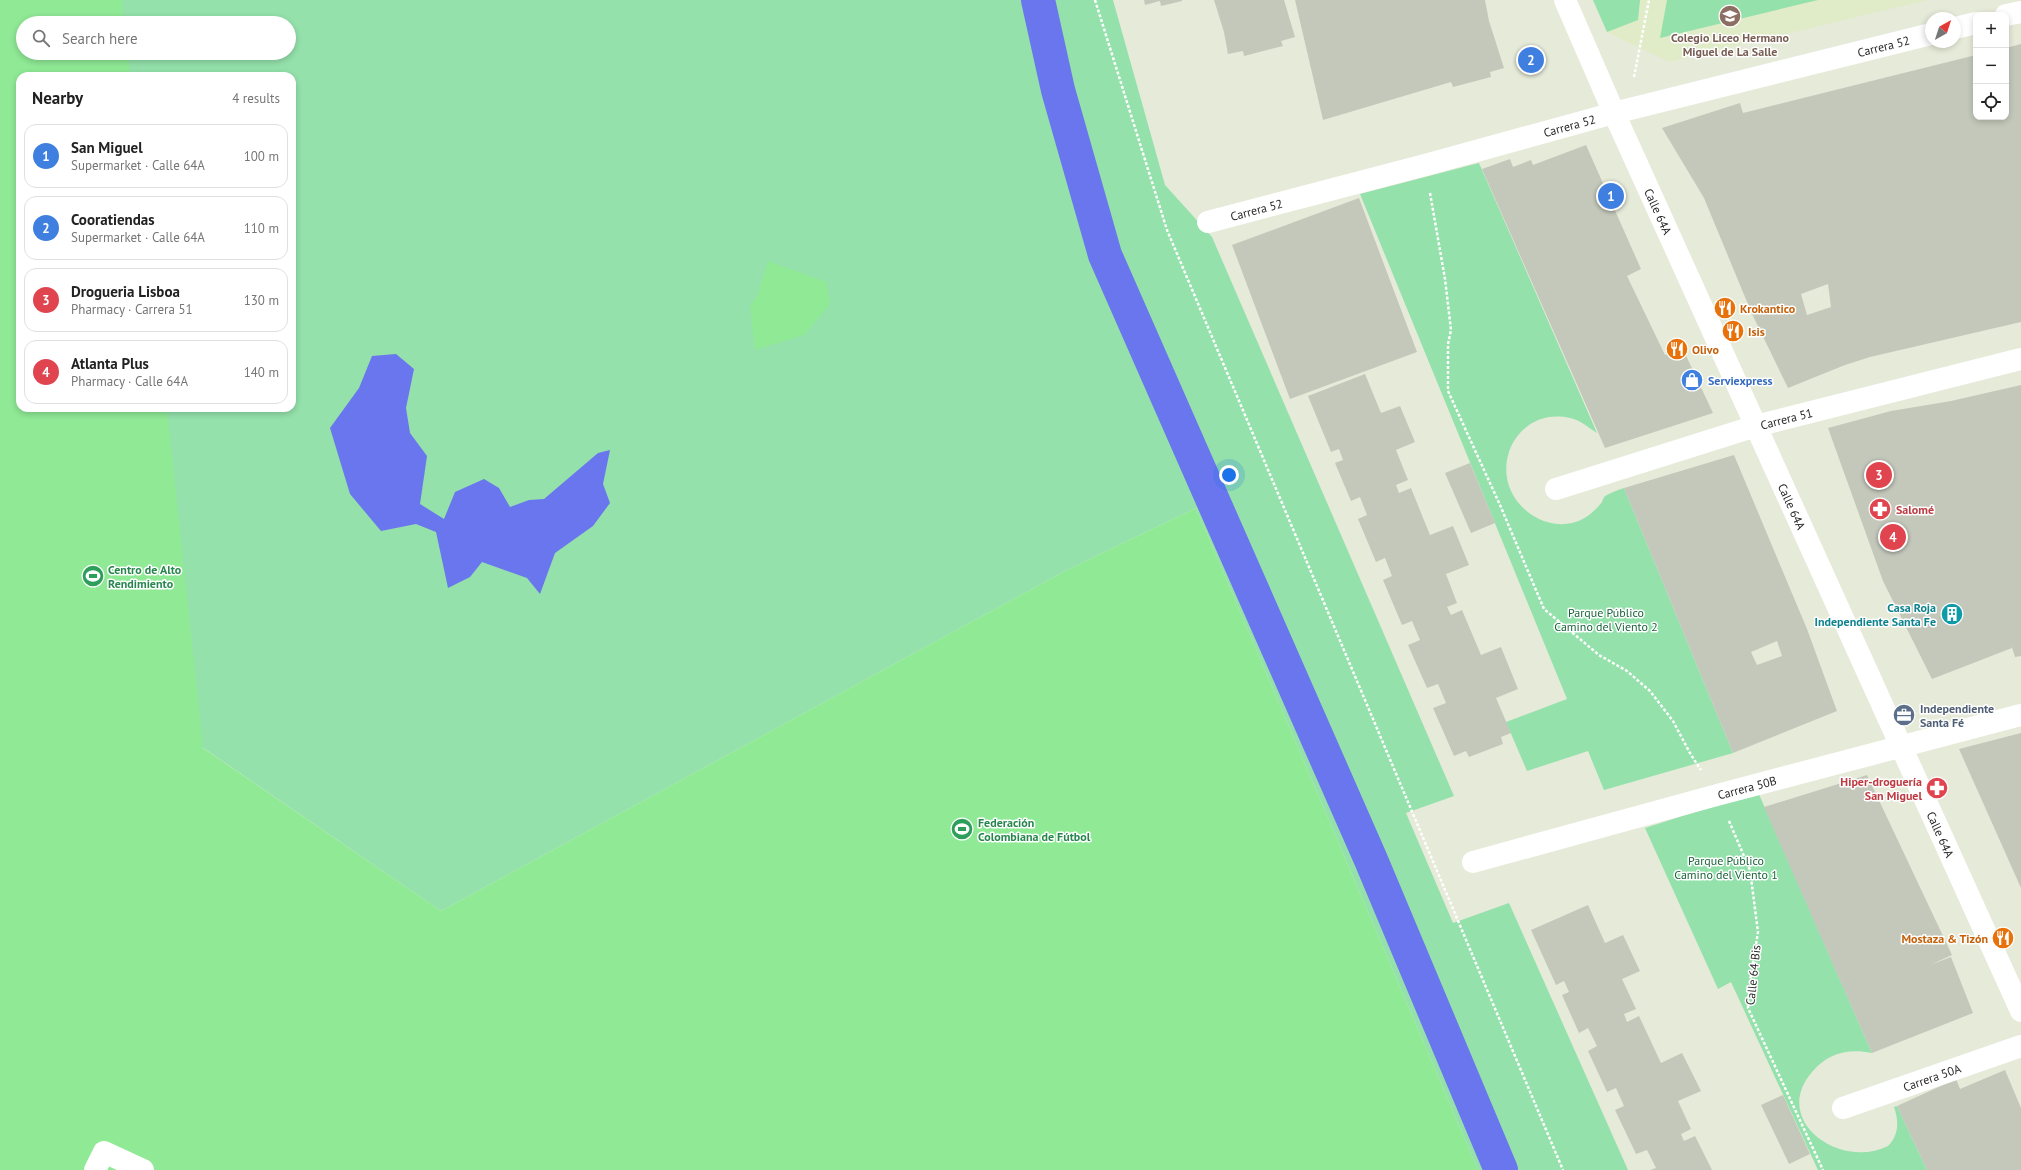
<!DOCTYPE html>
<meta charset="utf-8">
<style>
:root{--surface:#fff;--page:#f2f2f2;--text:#222;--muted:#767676;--line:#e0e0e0;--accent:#8f37f8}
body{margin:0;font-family:"PT Sans",sans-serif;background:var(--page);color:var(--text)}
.controls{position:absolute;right:12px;top:12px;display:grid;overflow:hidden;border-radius:8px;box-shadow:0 2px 6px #0003}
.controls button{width:36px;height:36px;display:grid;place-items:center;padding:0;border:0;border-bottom:1px solid var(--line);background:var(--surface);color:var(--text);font:20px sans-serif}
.compass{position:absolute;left:1925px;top:12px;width:36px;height:36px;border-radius:50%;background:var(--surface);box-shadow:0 2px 6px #0003;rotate:39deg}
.you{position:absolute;left:1229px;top:475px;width:14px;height:14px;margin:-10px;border:3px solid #fff;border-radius:50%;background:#1a73e8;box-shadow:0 0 0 6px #1a73e833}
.badge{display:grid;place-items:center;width:26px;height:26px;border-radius:50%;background:var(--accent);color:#fff;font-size:13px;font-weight:700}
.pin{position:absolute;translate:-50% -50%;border:2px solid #fff;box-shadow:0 1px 4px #0006}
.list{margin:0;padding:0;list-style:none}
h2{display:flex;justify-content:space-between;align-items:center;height:52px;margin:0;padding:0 16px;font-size:17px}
h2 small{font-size:13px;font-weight:400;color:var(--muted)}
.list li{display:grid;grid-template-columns:26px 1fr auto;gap:12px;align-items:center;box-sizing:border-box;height:64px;margin:0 8px 8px;padding:0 8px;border:1px solid var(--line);border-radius:12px}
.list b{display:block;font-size:15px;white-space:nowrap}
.list p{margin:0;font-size:13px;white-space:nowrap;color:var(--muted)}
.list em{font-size:13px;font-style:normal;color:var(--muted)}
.icon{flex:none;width:22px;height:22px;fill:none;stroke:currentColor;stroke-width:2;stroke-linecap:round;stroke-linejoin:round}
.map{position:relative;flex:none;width:2021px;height:1170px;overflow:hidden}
.search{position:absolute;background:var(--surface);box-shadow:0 2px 6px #0003;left:16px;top:16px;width:280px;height:44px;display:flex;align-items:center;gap:10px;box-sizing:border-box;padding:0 14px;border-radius:22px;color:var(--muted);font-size:15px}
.panel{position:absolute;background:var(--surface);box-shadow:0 2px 6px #0003;left:16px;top:72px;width:280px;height:340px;border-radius:12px}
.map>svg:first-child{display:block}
.education{fill:#e0ecc7}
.green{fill:#94e1ab}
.pitch{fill:#8fe995}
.water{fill:#6a76ed}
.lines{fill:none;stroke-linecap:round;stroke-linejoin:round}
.canal{stroke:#6a76ed;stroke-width:34}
.building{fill:#c4c8bb;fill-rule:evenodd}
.path{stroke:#fff;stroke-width:2.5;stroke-dasharray:3 2;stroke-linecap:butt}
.minor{stroke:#fff;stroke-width:22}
.labels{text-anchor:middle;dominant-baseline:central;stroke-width:3;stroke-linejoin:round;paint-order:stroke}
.education-label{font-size:12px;font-weight:bold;fill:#785e54;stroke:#fff}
.street-label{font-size:12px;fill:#272727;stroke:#fff}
.food-label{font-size:12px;font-weight:bold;fill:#c56008;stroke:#fff;text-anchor:start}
.shop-label{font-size:12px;font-weight:bold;fill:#366cbe;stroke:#fff;text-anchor:start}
.health-label{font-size:12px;font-weight:bold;fill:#be3a42;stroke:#fff;text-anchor:start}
.leisure-label{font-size:12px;font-weight:bold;fill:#27864d;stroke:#fff;text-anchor:start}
.culture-label{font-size:12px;font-weight:bold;fill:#0d838f;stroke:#fff;text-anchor:end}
.park-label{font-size:12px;fill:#196239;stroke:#fff}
.service-label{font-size:12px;font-weight:bold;fill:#4e5e75;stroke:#fff;text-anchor:start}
</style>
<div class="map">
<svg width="2021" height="1170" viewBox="0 0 2021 1170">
<rect width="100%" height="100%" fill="#e6ead8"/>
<path class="education" d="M1593,0H1927L1669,62L1607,32Z"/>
<path class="green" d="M119,0H1113L1165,185L1212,237L1454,796L1406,813L1453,923L1509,903L1628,1170H1478L1196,508L1065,571L441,911L202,747L165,408H292V76H128L125,53H289V23H122Z
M1593,0H1640L1638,20L1607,32Z
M1667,0H1818L1660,38Z
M1479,163L1597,433C1588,427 1580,420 1570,418C1512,405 1481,481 1532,515C1544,523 1558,526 1572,523C1585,520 1594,512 1602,502C1603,499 1604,496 1607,495C1612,492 1618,490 1624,488L1733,753L1604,790L1588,751L1527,771L1506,722L1567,699L1360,194Z
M1758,792L1872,1053C1848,1048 1828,1053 1812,1072C1770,1121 1841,1170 1888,1146C1899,1135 1899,1121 1894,1107L1897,1106L1927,1170H1818L1731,982L1718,989L1645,828Z"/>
<path class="pitch" d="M0,0H122L124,23H23V53H128L130,76H20V408H167L203,748L441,911L1065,571L1196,508L1478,1170H0Z
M768,261L826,282L830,304L804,335L755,350L750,307L758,294Z"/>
<path class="water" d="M396,354L414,369L406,408L410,433L427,456L420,504L444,519L455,492L484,479L499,488L510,507L529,500L544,499L598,453L610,450L603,484L610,503L593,526L555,553L540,594L527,578L482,562L470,577L448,588L436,532L416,524L381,531L350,494L330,428L359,388L372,356Z"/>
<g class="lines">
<path class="canal" d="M1038,0L1058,90L1105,255L1371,860L1501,1170"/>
</g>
<path class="building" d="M1144,0H1182V1L1161,6L1160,1L1145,5Z
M1214,0H1284L1295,37L1281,41L1283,46L1244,56L1243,51L1228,54L1224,32Z
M1295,0H1485L1489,21L1504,68L1490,72L1491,77L1453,87L1451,82L1323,120Z
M2021,44V322L1870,357L1845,365L1788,388L1752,314L1704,198L1662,128L1740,103L1743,113L1976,55V117H2006V48ZM1828,284L1831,307L1807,315L1801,294Z
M1586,145L1641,269L1627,276L1665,355L1682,347L1713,413L1605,448L1482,169L1510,159L1513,167L1531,160L1533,165Z
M1359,198L1417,352L1290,399L1232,245Z
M1365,374L1381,413L1400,406L1415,442L1396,450L1408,480L1396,485L1399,493L1411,488L1430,535L1453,526L1469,565L1446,574L1457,603L1447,607L1451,615L1462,610L1481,655L1501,647L1518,689L1496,698L1511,733L1501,737L1503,744L1469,757L1466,751L1454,756L1433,708L1446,703L1438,684L1427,688L1408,645L1420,640L1412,621L1402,625L1383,580L1392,576L1385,558L1376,562L1358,519L1367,515L1360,497L1351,501L1335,463L1343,460L1339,449L1331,452L1308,396Z
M2021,385V656L2015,657L2010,641L2012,648L1932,679L1883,581L1828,428L1891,411L1951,401Z
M1734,455L1807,629L1837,711L1733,753L1624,488ZM1777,641L1782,656L1757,665L1751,652Z
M1470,463L1495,523L1471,533L1445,473Z
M2021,733V888L1959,749Z
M1867,775L1952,955L1930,965L1951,957L1973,1013L1872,1053L1764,807Z
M1588,905L1605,943L1623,935L1640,971L1622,979L1636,1009L1624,1014L1627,1022L1639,1016L1661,1063L1682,1053L1701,1091L1678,1101L1691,1129L1681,1134L1684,1141L1695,1136L1712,1170H1650L1656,1168L1647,1150L1636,1154L1615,1110L1624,1106L1616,1088L1607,1092L1588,1051L1597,1046L1588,1028L1579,1033L1562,995L1569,992L1564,981L1556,985L1531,930Z
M2005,1070L2021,1108V1170H1927L1897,1106L1956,1079L1960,1089Z
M1783,1095L1810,1154L1789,1164L1761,1105Z"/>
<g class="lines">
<path class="path" d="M1095,0L1167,230L1563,1170
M1634,77L1649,0
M1430,193L1445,279L1451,330L1448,344V391L1500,505L1544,609L1599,655L1627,671L1650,691L1673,721L1691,755L1701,770
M1729,821L1750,870L1758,932L1749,987L1748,1008L1823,1170"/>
<g class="minor">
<path id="s1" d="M1565,0L1614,113L2021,1011"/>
<path d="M2006,15L2021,12"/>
<path d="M1955,28L1976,23"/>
<path id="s2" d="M1208,222L1429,164L1614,113L1931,34"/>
<path id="s3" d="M1556,489L1756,426L2021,359"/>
<path id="s4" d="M1473,862L1717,795L2021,715"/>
<path id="s5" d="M1843,1108L2021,1046"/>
<path d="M95,1170L104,1152L143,1170"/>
</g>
</g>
<defs>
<g id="school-disc" transform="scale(1.15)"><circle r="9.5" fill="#8d6e63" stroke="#fff"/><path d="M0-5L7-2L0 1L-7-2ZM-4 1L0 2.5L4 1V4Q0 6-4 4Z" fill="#fff"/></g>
<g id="restaurant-disc" transform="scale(1.15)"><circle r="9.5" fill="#e8710a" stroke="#fff"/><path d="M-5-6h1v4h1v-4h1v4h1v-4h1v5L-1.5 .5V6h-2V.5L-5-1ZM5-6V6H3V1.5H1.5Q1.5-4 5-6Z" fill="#fff"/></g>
<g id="shop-disc" transform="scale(1.15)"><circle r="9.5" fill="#3f7fe0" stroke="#fff"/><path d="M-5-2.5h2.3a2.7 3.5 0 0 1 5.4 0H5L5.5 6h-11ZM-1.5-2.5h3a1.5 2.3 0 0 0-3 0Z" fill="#fff"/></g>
<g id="pharmacy-disc" transform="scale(1.15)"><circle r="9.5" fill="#e0444e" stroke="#fff"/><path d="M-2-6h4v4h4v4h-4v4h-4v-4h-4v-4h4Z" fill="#fff"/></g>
<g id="stadium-disc" transform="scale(1.15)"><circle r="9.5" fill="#2e9e5b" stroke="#fff"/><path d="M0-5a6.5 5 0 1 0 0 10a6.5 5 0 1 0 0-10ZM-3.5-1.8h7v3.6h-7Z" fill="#fff"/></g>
<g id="building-disc" transform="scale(1.15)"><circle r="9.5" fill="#0f9aa8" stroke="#fff"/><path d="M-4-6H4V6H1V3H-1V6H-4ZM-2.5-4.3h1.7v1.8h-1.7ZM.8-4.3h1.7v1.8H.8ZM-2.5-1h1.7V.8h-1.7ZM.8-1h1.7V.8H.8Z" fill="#fff"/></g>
<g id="office-disc" transform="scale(1.15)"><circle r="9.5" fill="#5c6f8a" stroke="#fff"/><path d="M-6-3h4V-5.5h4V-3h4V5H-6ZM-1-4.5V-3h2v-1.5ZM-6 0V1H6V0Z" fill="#fff"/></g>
</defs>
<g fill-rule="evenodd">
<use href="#school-disc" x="1730" y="16"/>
<use href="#restaurant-disc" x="1725" y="308"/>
<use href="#restaurant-disc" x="1733" y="331"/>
<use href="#restaurant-disc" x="1677" y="349"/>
<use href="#shop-disc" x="1692" y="380"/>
<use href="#pharmacy-disc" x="1880" y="509"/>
<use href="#stadium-disc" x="93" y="576"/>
<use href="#building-disc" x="1952" y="614"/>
<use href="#office-disc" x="1904" y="715"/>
<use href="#pharmacy-disc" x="1937" y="788"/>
<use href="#stadium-disc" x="962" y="829"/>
<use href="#restaurant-disc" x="2003" y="938"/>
</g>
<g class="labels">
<g class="education-label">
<text x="1730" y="37">Colegio Liceo Hermano<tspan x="1730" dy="14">Miguel de La Salle</tspan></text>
</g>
<g class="street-label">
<text stroke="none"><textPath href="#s2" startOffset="698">Carrera 52</textPath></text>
<text stroke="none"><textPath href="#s2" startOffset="374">Carrera 52</textPath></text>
<text stroke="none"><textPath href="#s2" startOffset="50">Carrera 52</textPath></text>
<text stroke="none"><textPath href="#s1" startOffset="231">Calle 64A</textPath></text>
<text stroke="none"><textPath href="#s3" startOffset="241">Carrera 51</textPath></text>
<text stroke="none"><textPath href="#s1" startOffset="555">Calle 64A</textPath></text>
<text stroke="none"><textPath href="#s4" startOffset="284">Carrera 50B</textPath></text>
<text stroke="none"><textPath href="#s1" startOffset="915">Calle 64A</textPath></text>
<text transform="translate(1753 975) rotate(-84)">Calle 64 Bis</text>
<text stroke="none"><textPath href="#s5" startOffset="94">Carrera 50A</textPath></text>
</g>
<g class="food-label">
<text x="1740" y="308">Krokantico</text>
<text x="1748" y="331">Isis</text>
<text x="1692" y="349">Olivo</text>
<text x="1988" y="938" text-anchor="end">Mostaza &amp; Tizón</text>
</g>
<g class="shop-label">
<text x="1708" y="380">Serviexpress</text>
</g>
<g class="health-label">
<text x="1896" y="509">Salomé</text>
<text x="1922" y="781" text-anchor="end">Hiper-droguería<tspan x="1922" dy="14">San Miguel</tspan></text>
</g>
<g class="leisure-label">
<text x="108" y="569">Centro de Alto<tspan x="108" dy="14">Rendimiento</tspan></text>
<text x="978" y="822">Federación<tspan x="978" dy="14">Colombiana de Fútbol</tspan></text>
</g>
<g class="culture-label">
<text x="1936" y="607">Casa Roja<tspan x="1936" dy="14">Independiente Santa Fe</tspan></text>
</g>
<g class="park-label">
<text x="1606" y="612">Parque Público<tspan x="1606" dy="14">Camino del Viento 2</tspan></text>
<text x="1726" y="860">Parque Público<tspan x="1726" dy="14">Camino del Viento 1</tspan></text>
</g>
<g class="service-label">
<text x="1920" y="708">Independiente<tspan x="1920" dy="14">Santa Fé</tspan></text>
</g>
</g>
</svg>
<div class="controls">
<button>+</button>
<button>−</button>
<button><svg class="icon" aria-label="locate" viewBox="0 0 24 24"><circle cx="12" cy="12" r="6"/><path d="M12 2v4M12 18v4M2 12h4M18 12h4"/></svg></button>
</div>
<svg class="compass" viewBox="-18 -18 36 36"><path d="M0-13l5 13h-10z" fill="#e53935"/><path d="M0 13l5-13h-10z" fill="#767676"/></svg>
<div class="you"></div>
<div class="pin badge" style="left:1611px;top:196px;background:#3f7fe0">1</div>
<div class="pin badge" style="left:1531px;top:60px;background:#3f7fe0">2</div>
<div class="pin badge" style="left:1879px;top:475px;background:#e0444e">3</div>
<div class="pin badge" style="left:1893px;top:537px;background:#e0444e">4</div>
<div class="search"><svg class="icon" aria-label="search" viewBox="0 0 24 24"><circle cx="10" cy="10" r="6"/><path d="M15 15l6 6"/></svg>Search here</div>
<section class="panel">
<h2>Nearby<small>4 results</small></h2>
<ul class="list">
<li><span class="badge" style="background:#3f7fe0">1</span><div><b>San Miguel</b><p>Supermarket · Calle 64A</p></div><em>100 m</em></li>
<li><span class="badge" style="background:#3f7fe0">2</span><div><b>Cooratiendas</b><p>Supermarket · Calle 64A</p></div><em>110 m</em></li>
<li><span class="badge" style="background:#e0444e">3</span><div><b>Drogueria Lisboa</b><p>Pharmacy · Carrera 51</p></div><em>130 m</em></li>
<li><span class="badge" style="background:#e0444e">4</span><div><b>Atlanta Plus</b><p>Pharmacy · Calle 64A</p></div><em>140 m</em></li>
</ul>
</section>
</div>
